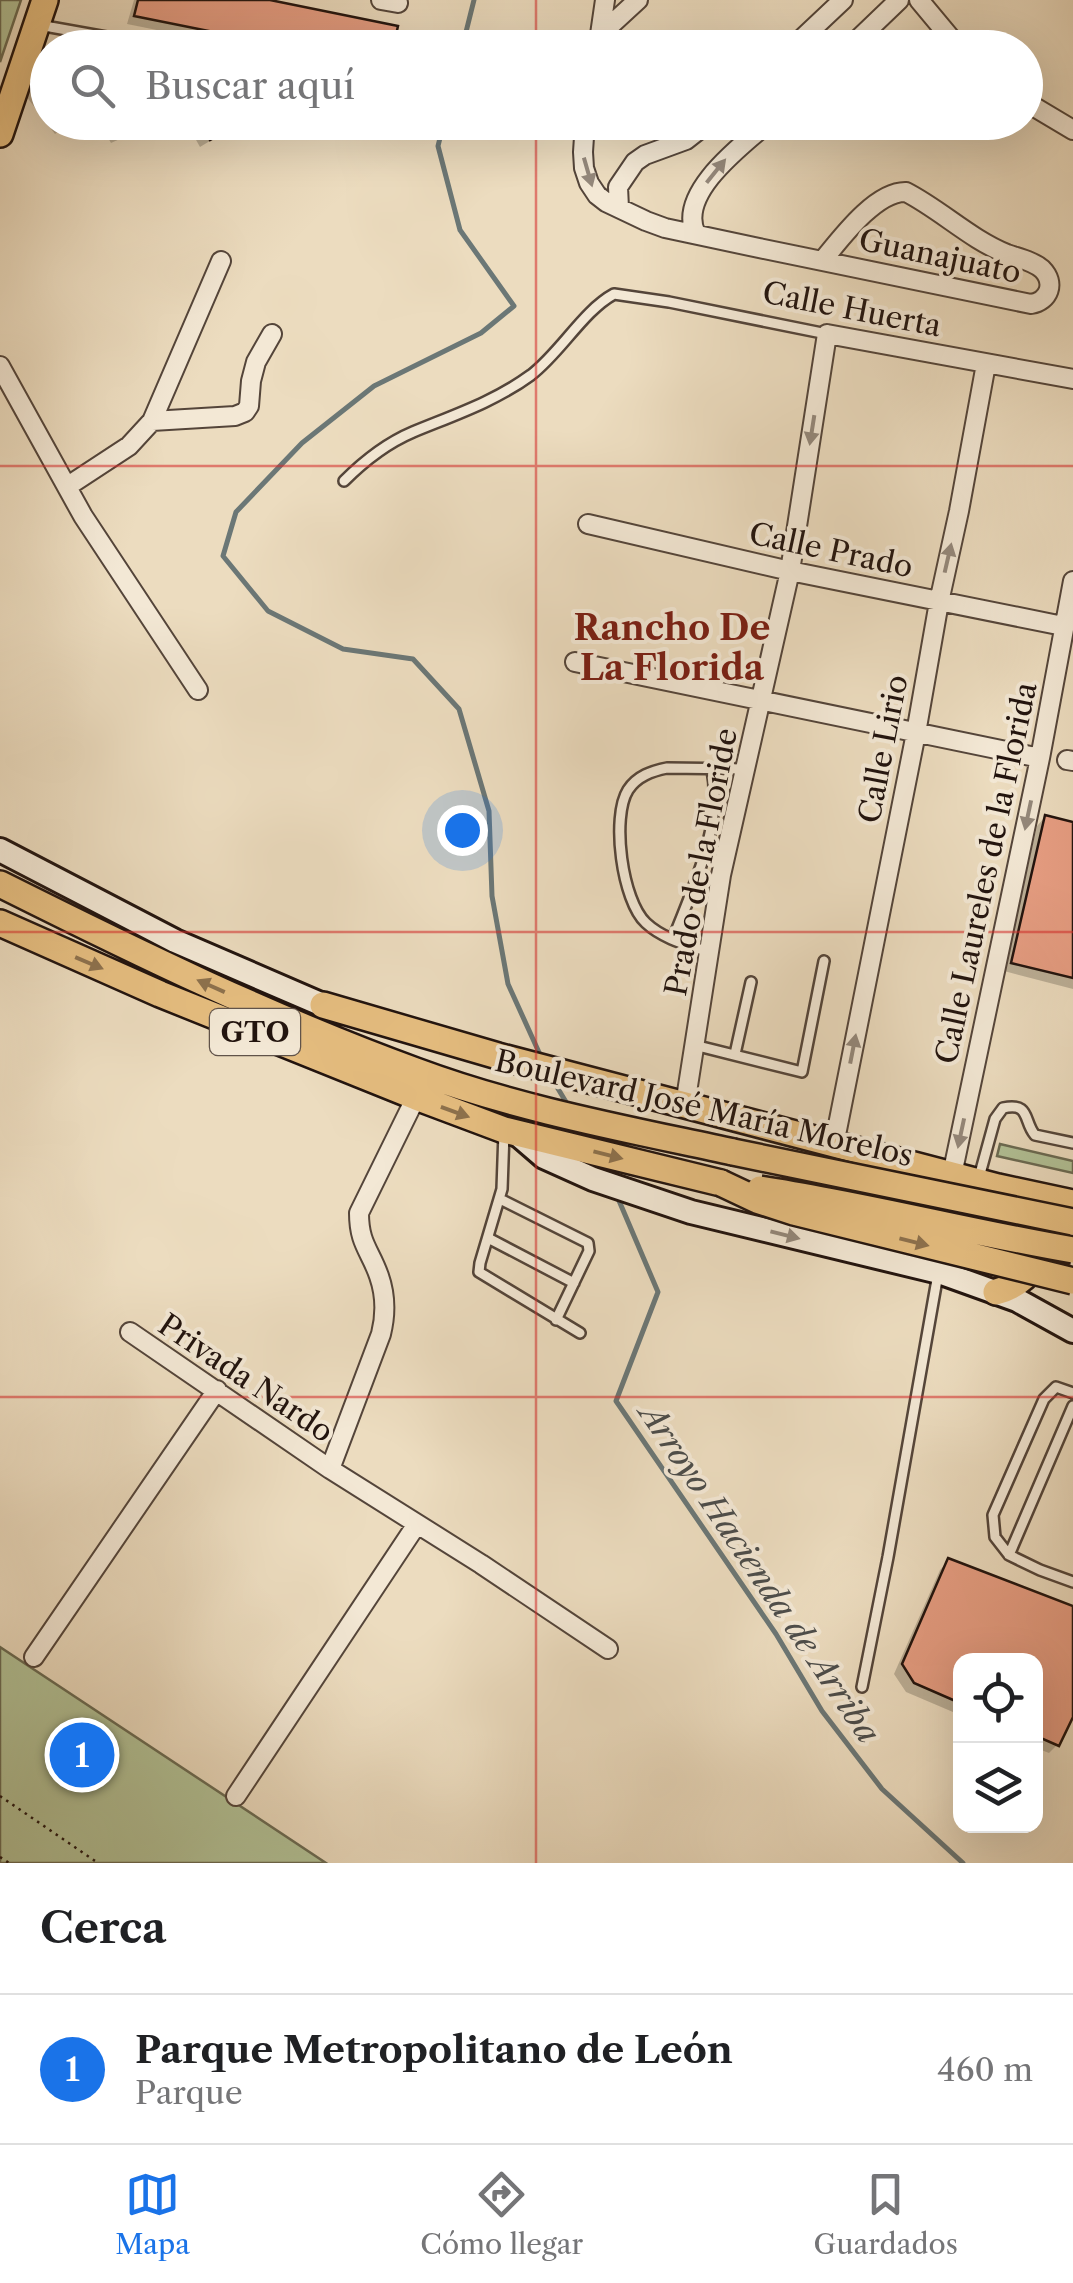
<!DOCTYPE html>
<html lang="es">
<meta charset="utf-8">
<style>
:root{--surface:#fff;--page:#f6f6f6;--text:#202124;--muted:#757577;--line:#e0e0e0;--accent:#1a73e8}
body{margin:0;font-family:"Libre Caslon Text",serif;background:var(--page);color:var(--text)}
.controls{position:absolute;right:30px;bottom:30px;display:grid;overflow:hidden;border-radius:20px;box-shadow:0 10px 40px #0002}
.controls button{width:90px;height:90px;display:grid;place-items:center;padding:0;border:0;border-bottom:2px solid var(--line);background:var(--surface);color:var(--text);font:50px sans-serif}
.you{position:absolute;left:462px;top:830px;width:35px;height:35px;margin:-25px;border:8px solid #fff;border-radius:50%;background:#1a73e8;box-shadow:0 0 0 15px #1a73e833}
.badge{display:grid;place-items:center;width:65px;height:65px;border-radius:50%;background:var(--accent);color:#fff;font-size:32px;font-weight:700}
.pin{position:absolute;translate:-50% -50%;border:5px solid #fff;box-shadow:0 2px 10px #0006}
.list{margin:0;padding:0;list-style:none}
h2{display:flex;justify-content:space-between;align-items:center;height:130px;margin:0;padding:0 40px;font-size:42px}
h2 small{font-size:32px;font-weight:400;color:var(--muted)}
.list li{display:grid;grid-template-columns:65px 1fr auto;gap:30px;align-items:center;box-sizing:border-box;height:150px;padding:0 40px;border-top:2px solid var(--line)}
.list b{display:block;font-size:38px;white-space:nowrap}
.list p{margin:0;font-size:32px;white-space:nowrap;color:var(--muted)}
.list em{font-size:32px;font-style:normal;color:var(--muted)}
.icon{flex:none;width:55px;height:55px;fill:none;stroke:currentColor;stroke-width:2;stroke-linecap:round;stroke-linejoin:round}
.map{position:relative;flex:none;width:1073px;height:1863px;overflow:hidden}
.search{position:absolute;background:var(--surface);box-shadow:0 10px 40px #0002;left:30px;right:30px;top:30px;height:110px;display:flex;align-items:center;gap:25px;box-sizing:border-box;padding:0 35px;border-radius:55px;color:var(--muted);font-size:38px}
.sheet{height:280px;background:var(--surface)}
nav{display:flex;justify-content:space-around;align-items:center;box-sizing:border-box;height:140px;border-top:2px solid var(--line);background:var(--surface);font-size:28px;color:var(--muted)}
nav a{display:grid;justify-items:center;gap:5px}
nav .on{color:var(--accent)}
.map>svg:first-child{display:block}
.green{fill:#b2c297;stroke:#6a6a52;stroke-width:2.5}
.shadow{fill:#0003}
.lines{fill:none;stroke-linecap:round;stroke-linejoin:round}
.stream{stroke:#6b7776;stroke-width:5}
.building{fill:#e79e83;stroke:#21130e;stroke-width:2.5}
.lane-casing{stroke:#54453a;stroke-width:14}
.street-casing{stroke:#54453a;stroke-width:22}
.secondary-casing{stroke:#21130e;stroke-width:28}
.primary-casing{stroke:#21130e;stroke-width:30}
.path{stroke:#21130e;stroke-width:2.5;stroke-dasharray:2.5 5;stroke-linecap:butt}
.lane{stroke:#f3e8d5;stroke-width:9}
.street{stroke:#f3e8d5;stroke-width:18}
.secondary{stroke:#f3e8d5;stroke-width:22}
.primary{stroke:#e6be80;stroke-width:25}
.primary-bridge-casing{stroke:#21130e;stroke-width:30;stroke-linecap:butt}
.primary-bridge{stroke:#e6be80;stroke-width:25}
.oneway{fill:#94887b}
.oneway2{fill:#8d714d}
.grid{fill:none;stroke:#d62828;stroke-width:2.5;stroke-opacity:0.55}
.labels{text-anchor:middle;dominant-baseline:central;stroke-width:8;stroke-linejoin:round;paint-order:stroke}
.shield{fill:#f3e8d5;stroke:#60534a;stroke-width:2.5}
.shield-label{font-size:28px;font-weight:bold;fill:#21130e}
.street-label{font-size:30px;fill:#21130e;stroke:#f3e8d5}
.water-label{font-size:32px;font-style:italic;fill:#4c4d4b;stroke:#f3e8d5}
.quarter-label{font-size:35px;font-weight:bold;fill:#7a1f14;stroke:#f3e8d5}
</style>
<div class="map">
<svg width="1073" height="1863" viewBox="0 0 1073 1863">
<rect width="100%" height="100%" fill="#ecdcbf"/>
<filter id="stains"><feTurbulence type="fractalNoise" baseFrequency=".002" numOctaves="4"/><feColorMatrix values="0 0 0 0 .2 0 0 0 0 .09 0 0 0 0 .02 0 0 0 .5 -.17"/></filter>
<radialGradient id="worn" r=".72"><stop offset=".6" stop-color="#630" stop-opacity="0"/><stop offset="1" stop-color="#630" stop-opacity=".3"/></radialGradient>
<path class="green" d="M0,0H21L0,62Z
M1000,1144L1073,1161V1173L997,1156Z
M0,1647L326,1863H0Z"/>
<path class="shadow" d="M134,0H257L390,48H246L127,24Z
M48,70V122H71L55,134L26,96L29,87Z
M99,122H157L111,143Z
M186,122H241L200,147Z
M1045,817L1073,824V989L1004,971L1037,826Z
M948,1561L1073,1608V1712L1057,1745L1049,1753L1036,1748V1660H960V1715L906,1692L894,1674L940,1570Z"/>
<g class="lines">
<path class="stream" d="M462,48L474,0
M444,122L438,146L460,230L514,306L481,333L374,386L302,443L236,512L223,556L268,611L343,649L413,659L459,709L489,811L492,896L508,984L542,1059
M554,1082L569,1107
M617,1196L658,1292L616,1401L776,1634L822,1711L882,1789L963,1863"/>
</g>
<path class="building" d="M138,0H270L398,26L393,48H294L134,16Z
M48,67V105L33,87L37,76Z
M112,122H152V123L120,136Z
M199,122H241L210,140Z
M1045,815L1073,822V978L1011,963Z
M948,1558L1073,1606V1717L1059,1746L1036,1736V1660H960V1703L914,1683L902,1664Z"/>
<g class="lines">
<g class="lane-casing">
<path id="lane" d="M39,25L168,48
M344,481C364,461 387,443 413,432C454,415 494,402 531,375C561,352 583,311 614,294L669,302L827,334
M673,939C693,887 723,827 712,770
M709,952C688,945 663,939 646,923C622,901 611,817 628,790C637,776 652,771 667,768L745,769
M694,1045L802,1072L824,961
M735,1054L751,982
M504,1132L502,1189L480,1263L479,1272L580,1333
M978,1181L995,1119L1003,1108C1031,1102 1023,1121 1035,1135L1073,1143
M500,1199L588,1243L589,1251L556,1320
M488,1238L574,1283
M1073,1406L1009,1555L1040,1570L1073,1582
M1009,1555L995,1537L993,1515L1044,1399L1056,1387L1073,1393
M862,1687L888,1557L938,1274"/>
</g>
<g class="street-casing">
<path id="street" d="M381,0L398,3
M919,0L959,48
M600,35L638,0
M598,48L605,0
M792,48L843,0
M849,48L899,0
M1026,102L1073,130
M585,122L583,152L584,168L589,183L597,195L606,202L646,221L665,228L759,248L1031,304C1049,301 1056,283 1042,269C1033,261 1018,258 1007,254C970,239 941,210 906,192C876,191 841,238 823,260
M619,208L618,187L635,162L645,155L686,140L709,122
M696,234C676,194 742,145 769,122
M0,366L83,516L198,690
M152,421L235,416L245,412L249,406L251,381L256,362L272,334
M68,486L129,446L152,421L221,261
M588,524L790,571L1063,626
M575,662L1040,758
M1067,760L1073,761
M685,1105L721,875L790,571L827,334L1073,379
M834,1145L916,733L939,602L959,511L986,364
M952,1175L1040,758L1073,581
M130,1332L330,1469L481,1564L608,1649
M330,1469L381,1334C386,1314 386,1296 379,1276C370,1250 359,1244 359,1213L416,1097
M34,1657L217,1390
M236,1796L417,1524"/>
</g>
<g class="secondary-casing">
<path id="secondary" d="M0,850L175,941L323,1005
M516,1133L544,1157L593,1179L691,1212L939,1272L1017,1300L1073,1331"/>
</g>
<g class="primary-casing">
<path id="primary" d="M0,134L45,0
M0,884C136,952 273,1019 416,1071C518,1109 627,1129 733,1152
M0,923L160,994L416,1097L504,1130L721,1183
M323,1005L498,1056L998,1187L1073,1203
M996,1292C1041,1280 1055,1234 1023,1200"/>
</g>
<path class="path" d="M0,1796L98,1863
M0,1857L9,1863"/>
<use href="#lane" class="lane"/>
<use href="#street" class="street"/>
<use href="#secondary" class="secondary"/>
<use href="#primary" class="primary"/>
<g class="primary-bridge-casing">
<path id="primary-bridge" d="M733,1152L1073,1222
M721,1183L757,1200L794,1212L1073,1281
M760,1189C865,1205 968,1232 1073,1250"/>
</g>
<use href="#primary-bridge" class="primary-bridge"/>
</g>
<defs><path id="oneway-solid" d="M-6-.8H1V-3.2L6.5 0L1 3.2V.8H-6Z" transform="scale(2.5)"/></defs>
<g class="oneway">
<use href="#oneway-solid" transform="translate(716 171) rotate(-51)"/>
<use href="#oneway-solid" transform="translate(588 172) rotate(74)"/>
<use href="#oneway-solid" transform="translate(812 430) rotate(99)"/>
<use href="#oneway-solid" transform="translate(948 558) rotate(-77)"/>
<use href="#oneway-solid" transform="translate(1028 815) rotate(102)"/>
<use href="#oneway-solid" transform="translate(853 1049) rotate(-79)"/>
<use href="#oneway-solid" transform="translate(961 1133) rotate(102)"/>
<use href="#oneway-solid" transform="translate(785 1235) rotate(14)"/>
</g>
<g class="oneway2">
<use href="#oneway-solid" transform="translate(89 963) rotate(23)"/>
<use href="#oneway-solid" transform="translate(211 986) rotate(-156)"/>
<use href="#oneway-solid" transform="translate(455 1112) rotate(20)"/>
<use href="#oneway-solid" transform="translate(608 1155) rotate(14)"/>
<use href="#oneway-solid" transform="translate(914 1242) rotate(14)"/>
</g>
<path class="grid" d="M536,0V48M536,122V1863M0,466H1073M0,932H1073M0,1397H1073"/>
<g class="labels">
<rect class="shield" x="210" y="1009" width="90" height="46" rx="8"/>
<g class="shield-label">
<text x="255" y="1032">GTO</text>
</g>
<g class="street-label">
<text transform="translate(940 256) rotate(12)">Guanajuato</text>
<text transform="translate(852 309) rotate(11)">Calle Huerta</text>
<text transform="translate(831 550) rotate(12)">Calle Prado</text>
<text transform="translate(883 749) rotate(-79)">Calle Lirio</text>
<text transform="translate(701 862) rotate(-79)">Prado de la Floride</text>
<text transform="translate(986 873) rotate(-78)">Calle Laureles de la Florida</text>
<text transform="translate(704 1108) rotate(13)">Boulevard José María Morelos</text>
<text transform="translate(246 1378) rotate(34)">Privada Nardo</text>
</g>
<g class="water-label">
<text transform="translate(760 1573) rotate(56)">Arroyo Hacienda de Arriba</text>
</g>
<g class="quarter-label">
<text x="672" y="627">Rancho De<tspan x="672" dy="40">La Florida</tspan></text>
</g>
</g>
<rect width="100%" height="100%" filter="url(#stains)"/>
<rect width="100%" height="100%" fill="url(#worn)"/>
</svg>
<div class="controls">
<button><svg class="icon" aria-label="locate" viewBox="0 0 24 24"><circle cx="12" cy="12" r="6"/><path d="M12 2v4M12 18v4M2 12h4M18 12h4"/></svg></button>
<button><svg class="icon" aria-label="layers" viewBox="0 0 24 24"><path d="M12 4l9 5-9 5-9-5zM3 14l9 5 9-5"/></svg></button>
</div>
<div class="you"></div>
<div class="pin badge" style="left:82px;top:1755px">1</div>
<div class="search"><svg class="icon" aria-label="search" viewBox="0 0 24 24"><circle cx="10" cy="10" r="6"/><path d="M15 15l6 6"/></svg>Buscar aquí</div>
</div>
<section class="sheet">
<h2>Cerca<small></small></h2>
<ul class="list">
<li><span class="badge">1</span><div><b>Parque Metropolitano de León</b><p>Parque</p></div><em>460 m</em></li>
</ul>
</section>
<nav>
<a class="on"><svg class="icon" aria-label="map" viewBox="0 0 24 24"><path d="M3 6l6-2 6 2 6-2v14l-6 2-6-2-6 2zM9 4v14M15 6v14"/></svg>Mapa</a>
<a><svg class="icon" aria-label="directions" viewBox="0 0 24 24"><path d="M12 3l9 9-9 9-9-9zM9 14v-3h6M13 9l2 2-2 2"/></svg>Cómo llegar</a>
<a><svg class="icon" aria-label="saved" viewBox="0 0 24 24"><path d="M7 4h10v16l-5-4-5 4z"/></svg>Guardados</a>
</nav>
